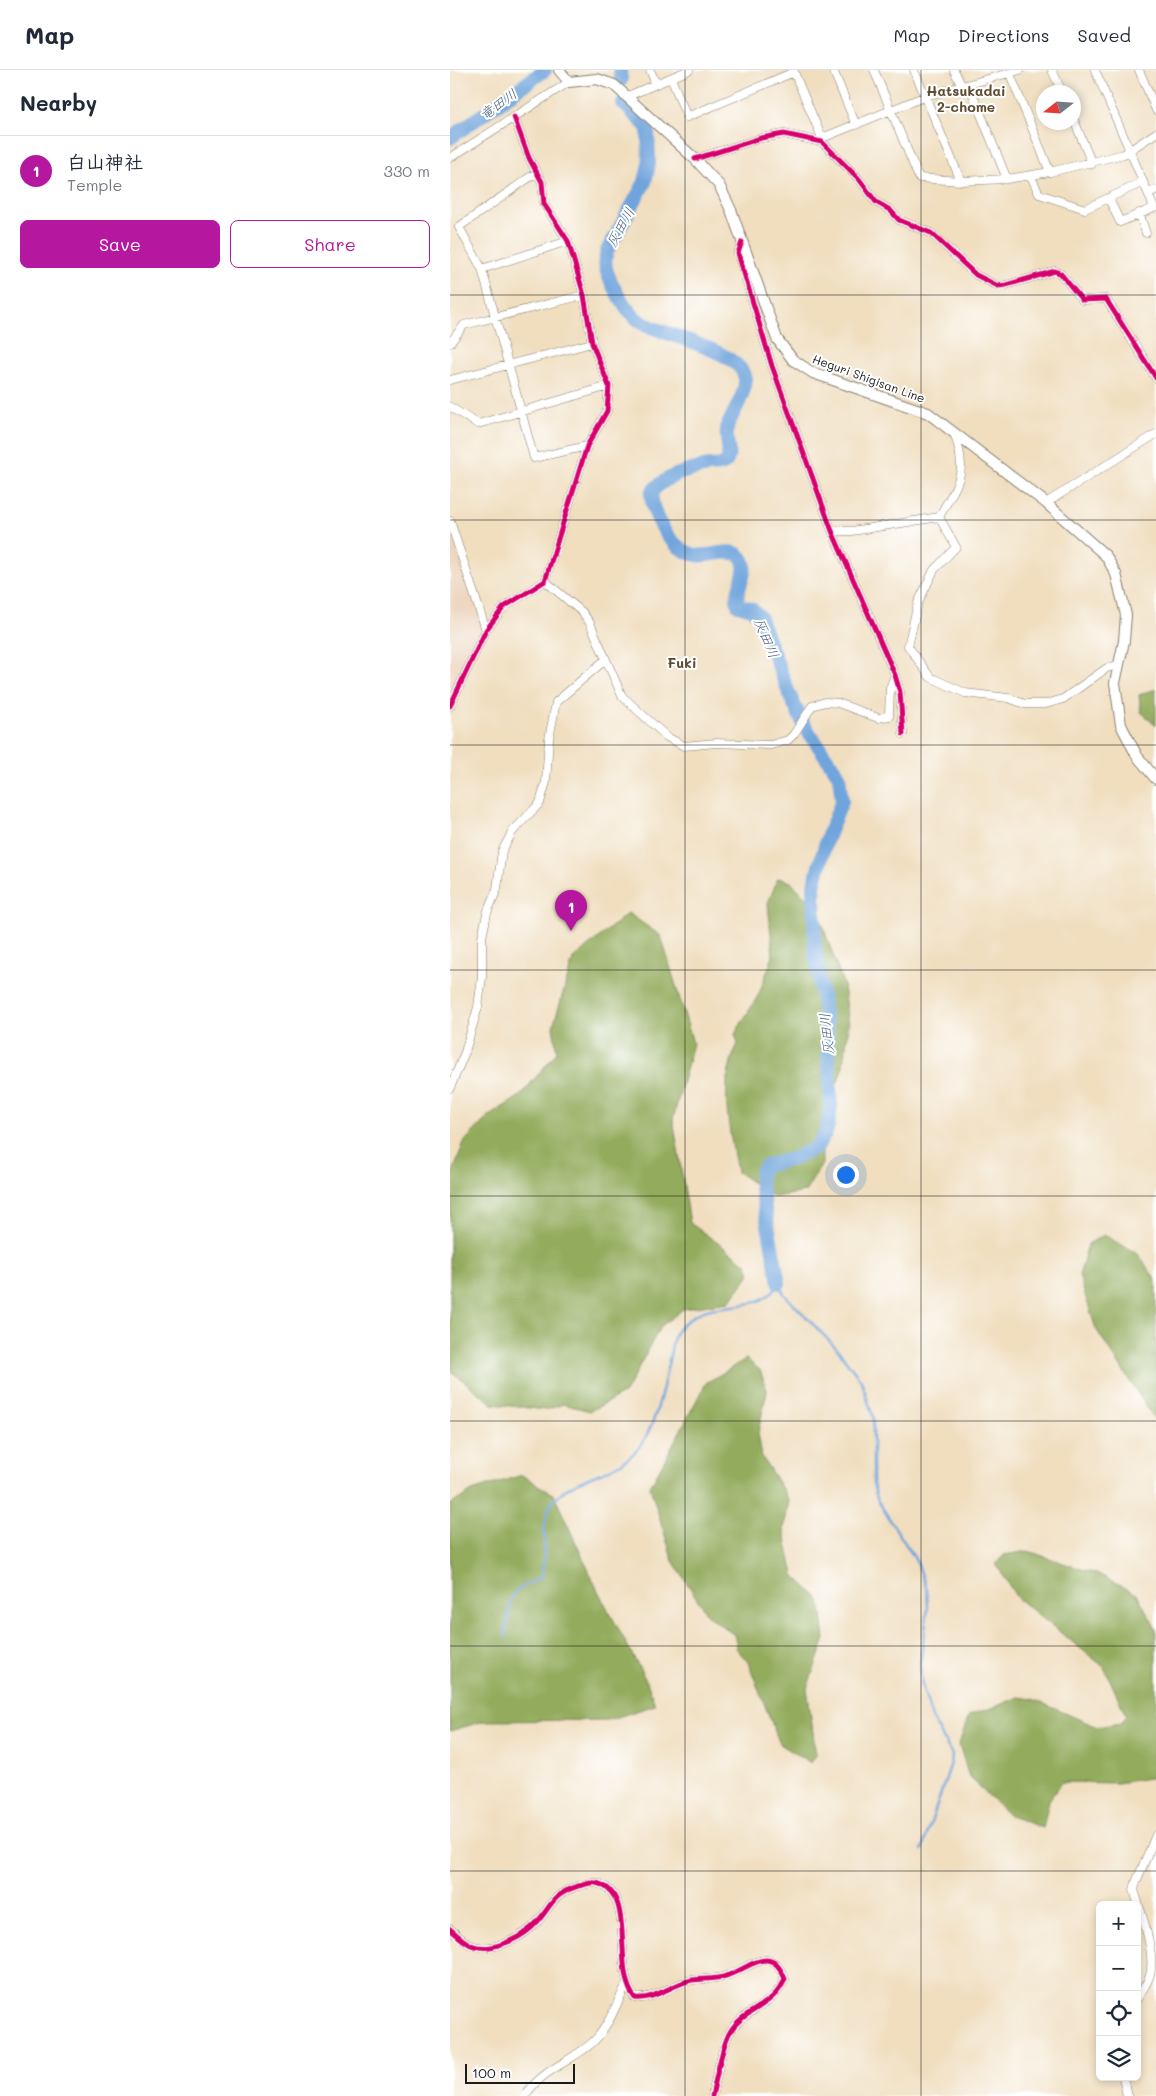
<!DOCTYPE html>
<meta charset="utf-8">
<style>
:root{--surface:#fff;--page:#f2f2f3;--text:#1f2937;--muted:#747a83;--line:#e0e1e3;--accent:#b5179e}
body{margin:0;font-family:Mali,"Klee One",sans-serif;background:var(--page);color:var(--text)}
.controls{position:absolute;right:15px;bottom:15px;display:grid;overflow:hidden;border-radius:8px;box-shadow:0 2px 8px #0003}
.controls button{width:45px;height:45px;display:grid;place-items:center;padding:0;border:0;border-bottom:1px solid var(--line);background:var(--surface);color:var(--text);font:25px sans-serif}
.compass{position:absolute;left:586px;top:15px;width:45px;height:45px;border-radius:50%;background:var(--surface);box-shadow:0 2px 8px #0003;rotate:253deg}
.scale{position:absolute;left:15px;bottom:12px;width:110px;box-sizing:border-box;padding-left:5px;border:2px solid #1c1c1c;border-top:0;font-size:14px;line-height:18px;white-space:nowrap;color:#1c1c1c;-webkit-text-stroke:4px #fff;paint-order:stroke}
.you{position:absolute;left:395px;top:1104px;width:18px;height:18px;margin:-12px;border:4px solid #fff;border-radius:50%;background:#1a73e8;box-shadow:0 0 0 8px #1a73e833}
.badge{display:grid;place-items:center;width:32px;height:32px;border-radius:50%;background:var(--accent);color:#fff;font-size:16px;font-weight:700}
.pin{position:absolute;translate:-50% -41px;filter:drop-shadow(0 1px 2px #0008)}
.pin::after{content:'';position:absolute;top:26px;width:18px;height:15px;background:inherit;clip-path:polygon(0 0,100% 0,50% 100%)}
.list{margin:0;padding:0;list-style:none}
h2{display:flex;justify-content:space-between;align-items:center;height:65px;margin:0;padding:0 20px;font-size:21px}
h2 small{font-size:16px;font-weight:400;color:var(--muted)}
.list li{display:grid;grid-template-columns:32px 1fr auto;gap:15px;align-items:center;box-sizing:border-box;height:70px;padding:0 20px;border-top:1px solid var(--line)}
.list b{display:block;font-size:19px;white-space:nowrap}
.list p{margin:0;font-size:16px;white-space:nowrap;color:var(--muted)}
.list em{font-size:16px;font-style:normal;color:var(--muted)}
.actions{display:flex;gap:10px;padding:15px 20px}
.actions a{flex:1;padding:11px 0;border:1px solid var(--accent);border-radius:8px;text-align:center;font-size:18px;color:var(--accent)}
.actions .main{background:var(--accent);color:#fff}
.icon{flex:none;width:28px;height:28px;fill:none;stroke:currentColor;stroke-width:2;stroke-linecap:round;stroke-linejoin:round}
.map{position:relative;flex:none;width:706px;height:2026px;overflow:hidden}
header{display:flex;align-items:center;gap:30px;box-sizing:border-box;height:70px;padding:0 25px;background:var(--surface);border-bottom:1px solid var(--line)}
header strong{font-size:24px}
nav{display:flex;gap:28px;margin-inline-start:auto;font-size:18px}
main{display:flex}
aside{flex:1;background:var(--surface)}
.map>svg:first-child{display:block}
.built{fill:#ebd2b9}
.forest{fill:#92ab5c;stroke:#57643c}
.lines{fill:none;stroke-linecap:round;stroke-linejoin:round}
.stream{stroke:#70a4dc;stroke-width:2.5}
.river{stroke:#70a4dc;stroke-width:14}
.minor-casing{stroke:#867d6e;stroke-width:9}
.major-casing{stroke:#867d6e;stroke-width:12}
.minor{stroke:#fff;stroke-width:8}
.major{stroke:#fff;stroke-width:10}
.cycleway-casing{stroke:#fff;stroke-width:8}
.cycleway{stroke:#d6006c;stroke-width:5}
.grid{fill:none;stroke:#1c1c1c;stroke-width:1;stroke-opacity:0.55}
.labels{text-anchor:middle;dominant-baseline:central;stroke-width:4;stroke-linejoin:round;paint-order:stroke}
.street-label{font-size:12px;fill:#1c1c1c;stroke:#fff}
.neighbourhood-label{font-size:14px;font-weight:bold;fill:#5e4c33;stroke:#fff}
.water-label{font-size:14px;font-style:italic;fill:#46607c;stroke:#fff}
</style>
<header>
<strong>Map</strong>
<nav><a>Map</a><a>Directions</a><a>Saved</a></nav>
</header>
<main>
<aside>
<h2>Nearby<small></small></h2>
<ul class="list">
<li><span class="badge">1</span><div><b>白山神社</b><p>Temple</p></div><em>330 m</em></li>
</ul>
<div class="actions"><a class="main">Save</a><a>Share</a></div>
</aside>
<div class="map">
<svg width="706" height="2026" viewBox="0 0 706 2026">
<rect width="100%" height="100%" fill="#fff"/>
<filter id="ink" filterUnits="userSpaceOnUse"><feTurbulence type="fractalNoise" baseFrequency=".02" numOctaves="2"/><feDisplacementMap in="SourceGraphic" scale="10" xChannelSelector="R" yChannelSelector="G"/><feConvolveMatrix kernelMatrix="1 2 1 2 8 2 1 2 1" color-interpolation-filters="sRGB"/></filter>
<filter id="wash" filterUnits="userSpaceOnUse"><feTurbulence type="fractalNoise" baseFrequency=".0096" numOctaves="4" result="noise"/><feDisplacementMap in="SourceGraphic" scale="20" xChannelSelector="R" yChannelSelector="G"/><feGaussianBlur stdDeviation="1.12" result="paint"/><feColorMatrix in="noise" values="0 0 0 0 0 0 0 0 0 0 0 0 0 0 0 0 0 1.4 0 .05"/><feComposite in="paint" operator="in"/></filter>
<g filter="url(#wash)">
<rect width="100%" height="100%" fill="#f0debf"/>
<path class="built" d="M0,457L32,556L24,578L0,623Z"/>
<path class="forest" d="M706,619V656L691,642L689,625Z
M328,808L341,812L366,837L394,916L399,955L393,996L372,1058V1094L355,1122L324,1127L287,1102C280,1061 267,1014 288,974L285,964L309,924L323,886L318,833Z
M178,843L211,866L243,973L223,1049L240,1153L297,1194L300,1204L279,1232L233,1239L210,1257L175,1323L140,1341L113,1334L96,1340L43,1334L0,1300V1122L2,1105L14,1072L39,1046L70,1026L107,982L103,957L123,889Z
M654,1165L688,1184L706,1210V1351L646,1259L629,1206L638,1174Z
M296,1289L310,1300L317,1320L308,1363L312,1387L339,1430L334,1460L344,1505L370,1530L375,1569L357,1618L366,1685L361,1693L330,1674L298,1592L286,1578V1566L258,1546L223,1491L200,1417L256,1313Z
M72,1405L104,1425L148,1521L197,1612L205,1635L158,1650L34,1651L0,1661V1435L22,1421Z
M578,1481L652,1506L687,1524L706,1559V1707L667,1713L612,1712L599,1730L593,1758L560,1746L519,1707L509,1674L519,1645L545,1637L568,1627L583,1629L647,1657L671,1653L676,1645L654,1597L567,1528L546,1494L554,1485Z"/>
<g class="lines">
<path class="stream" d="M329,1213L334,1224L388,1280L412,1312L423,1347V1414L428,1431L467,1492L477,1520L478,1537L470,1594L472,1615L482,1648L502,1685L501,1693L472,1780
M55,1567L61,1529L66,1521L91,1507C98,1485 89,1458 100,1436C118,1403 172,1409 194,1370C208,1346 213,1316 219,1290C221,1282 222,1271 225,1264C228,1259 234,1253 238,1250C265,1226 309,1248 329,1213"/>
<path class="river" d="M170,0L171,10
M173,33L198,58L199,94L195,112L157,181C153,195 157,203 163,216C169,228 180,245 191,252C213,266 292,280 295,309C296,323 284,341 278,355C273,366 283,382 276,392C272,397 260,395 254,397C235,401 213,407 201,423C202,447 221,480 246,485C259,488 282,476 291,487C302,500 283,521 288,535L302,539L309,546L340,626L354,655L389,706L392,731L377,768L364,815L365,880L377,961L381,1036L377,1060L367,1077L345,1088L315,1096L310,1103L311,1118L329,1213
M0,68L95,0"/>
</g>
</g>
<g filter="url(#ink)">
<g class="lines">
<g class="minor-casing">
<path id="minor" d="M200,0L206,14
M343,0L372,68V72
M383,0L406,55
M424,0L469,108L511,111L557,109L600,102L674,84L706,63
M464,0L511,111
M504,0L512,17
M602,0L612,22
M645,0L698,123L706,120
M689,0L706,40
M560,4L600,102
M221,8L237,47L344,2
M519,15L557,109
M178,26L239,0
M624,50L642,94
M372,68L476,26L570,0
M0,88L119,12
M245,89L311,68L334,64L372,72L409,109L426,132L440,140L449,150L481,163L526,205L548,216L556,215L605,201L611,204L632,230L656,229L706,308
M87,102L9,157L32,199L84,388L137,376
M581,106L589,124L635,139L693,112
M659,129L670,152L704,138L698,123
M689,143L696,163
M292,172L288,183L322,296L382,461L445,605L450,622L453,664
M32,199L118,171
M0,273L14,255L134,225
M0,310L142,273
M0,337L28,354L159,316
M596,433L706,364
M489,447L506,477L484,500L468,533L458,576L480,607L515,623L558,628L575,634H596L613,629L657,598L668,595
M489,447C508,412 519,404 504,363
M0,451L36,560
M382,461H402L489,447
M95,511L132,542L140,553L172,626L217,667L234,676L266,673L321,675L338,670L344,664L362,636L375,632L388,633L428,648L439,646L440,618L445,605
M0,636L36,560L54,537L95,511L137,376L157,341L159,316L142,273L134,225L118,171L94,134L92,112L79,88L64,47
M0,1018L15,982L28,937L32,908V868L37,843L47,819L52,781L63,761L90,733L96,712L99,669L106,632L155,590
M0,1859C7,1865 13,1871 21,1875C39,1883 67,1870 81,1858C102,1840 97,1826 128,1816C134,1815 140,1812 146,1813C188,1822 161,1900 185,1928C206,1930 222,1914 242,1910C254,1908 265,1910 276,1906C299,1899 321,1872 335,1909C323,1938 294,1938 280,1962C272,1975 266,2010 262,2026
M687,1929C692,1921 697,1914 700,1905C706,1882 691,1843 684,1820L686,1812L706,1765
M673,2007L677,2026
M75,2026C91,2000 121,1992 143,1972C158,1958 167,1933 176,1915"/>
</g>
<g class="major-casing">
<path id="major" d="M109,0L119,12L147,9L164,15L245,89L269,115L281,140L327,269L343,290L363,303L478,343L596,433L656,486L666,504L676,545L674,571L665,613L671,655L687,686L706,709"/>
</g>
<use href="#minor" class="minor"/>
<use href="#major" class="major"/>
<g class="cycleway-casing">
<path id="cycleway" d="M245,89L311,68L334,64L372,72L409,109L426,132L440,140L449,150L481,163L526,205L548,216L556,215L605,201L611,204L632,230L656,229L706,308
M292,172L288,183L322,296L382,461L445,605L450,622L453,664
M0,636L36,560L54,537L95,511L137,376L157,341L159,316L142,273L134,225L118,171L94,134L92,112L79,88L64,47
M0,1859C7,1865 13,1871 21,1875C39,1883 67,1870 81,1858C102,1840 97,1826 128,1816C134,1815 140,1812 146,1813C188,1822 161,1900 185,1928C206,1930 222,1914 242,1910C254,1908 265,1910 276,1906C299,1899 321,1872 335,1909C323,1938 294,1938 280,1962C272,1975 266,2010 262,2026"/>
</g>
<use href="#cycleway" class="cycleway"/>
</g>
</g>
<path class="grid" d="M235,0V2026M471,0V2026M0,225H706M0,450H706M0,675H706M0,900H706M0,1126H706M0,1351H706M0,1576H706M0,1801H706"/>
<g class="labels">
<g class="street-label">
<text transform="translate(419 308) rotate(20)">Heguri Shigisan Line</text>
</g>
<g class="neighbourhood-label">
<text x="516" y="20">Hatsukadai<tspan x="516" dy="16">2-chome</tspan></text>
<text x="232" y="592">Fuki</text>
</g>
<g class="water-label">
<text transform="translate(48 34) rotate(-36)">竜田川</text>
<text transform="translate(170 157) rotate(-61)">灰田川</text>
<text transform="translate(317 568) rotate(67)">灰田川</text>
<text transform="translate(376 964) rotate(-96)">灰田川</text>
</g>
</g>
</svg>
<div class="controls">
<button>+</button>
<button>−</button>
<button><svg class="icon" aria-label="locate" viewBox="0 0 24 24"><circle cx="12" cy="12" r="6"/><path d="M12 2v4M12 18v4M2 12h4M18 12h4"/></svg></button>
<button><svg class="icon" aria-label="layers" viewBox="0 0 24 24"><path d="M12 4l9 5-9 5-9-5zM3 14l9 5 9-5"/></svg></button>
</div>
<svg class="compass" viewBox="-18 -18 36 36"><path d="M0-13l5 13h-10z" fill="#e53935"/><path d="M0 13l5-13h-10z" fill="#747a83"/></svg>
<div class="scale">100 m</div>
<div class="you"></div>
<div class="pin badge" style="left:121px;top:861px">1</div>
</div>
</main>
